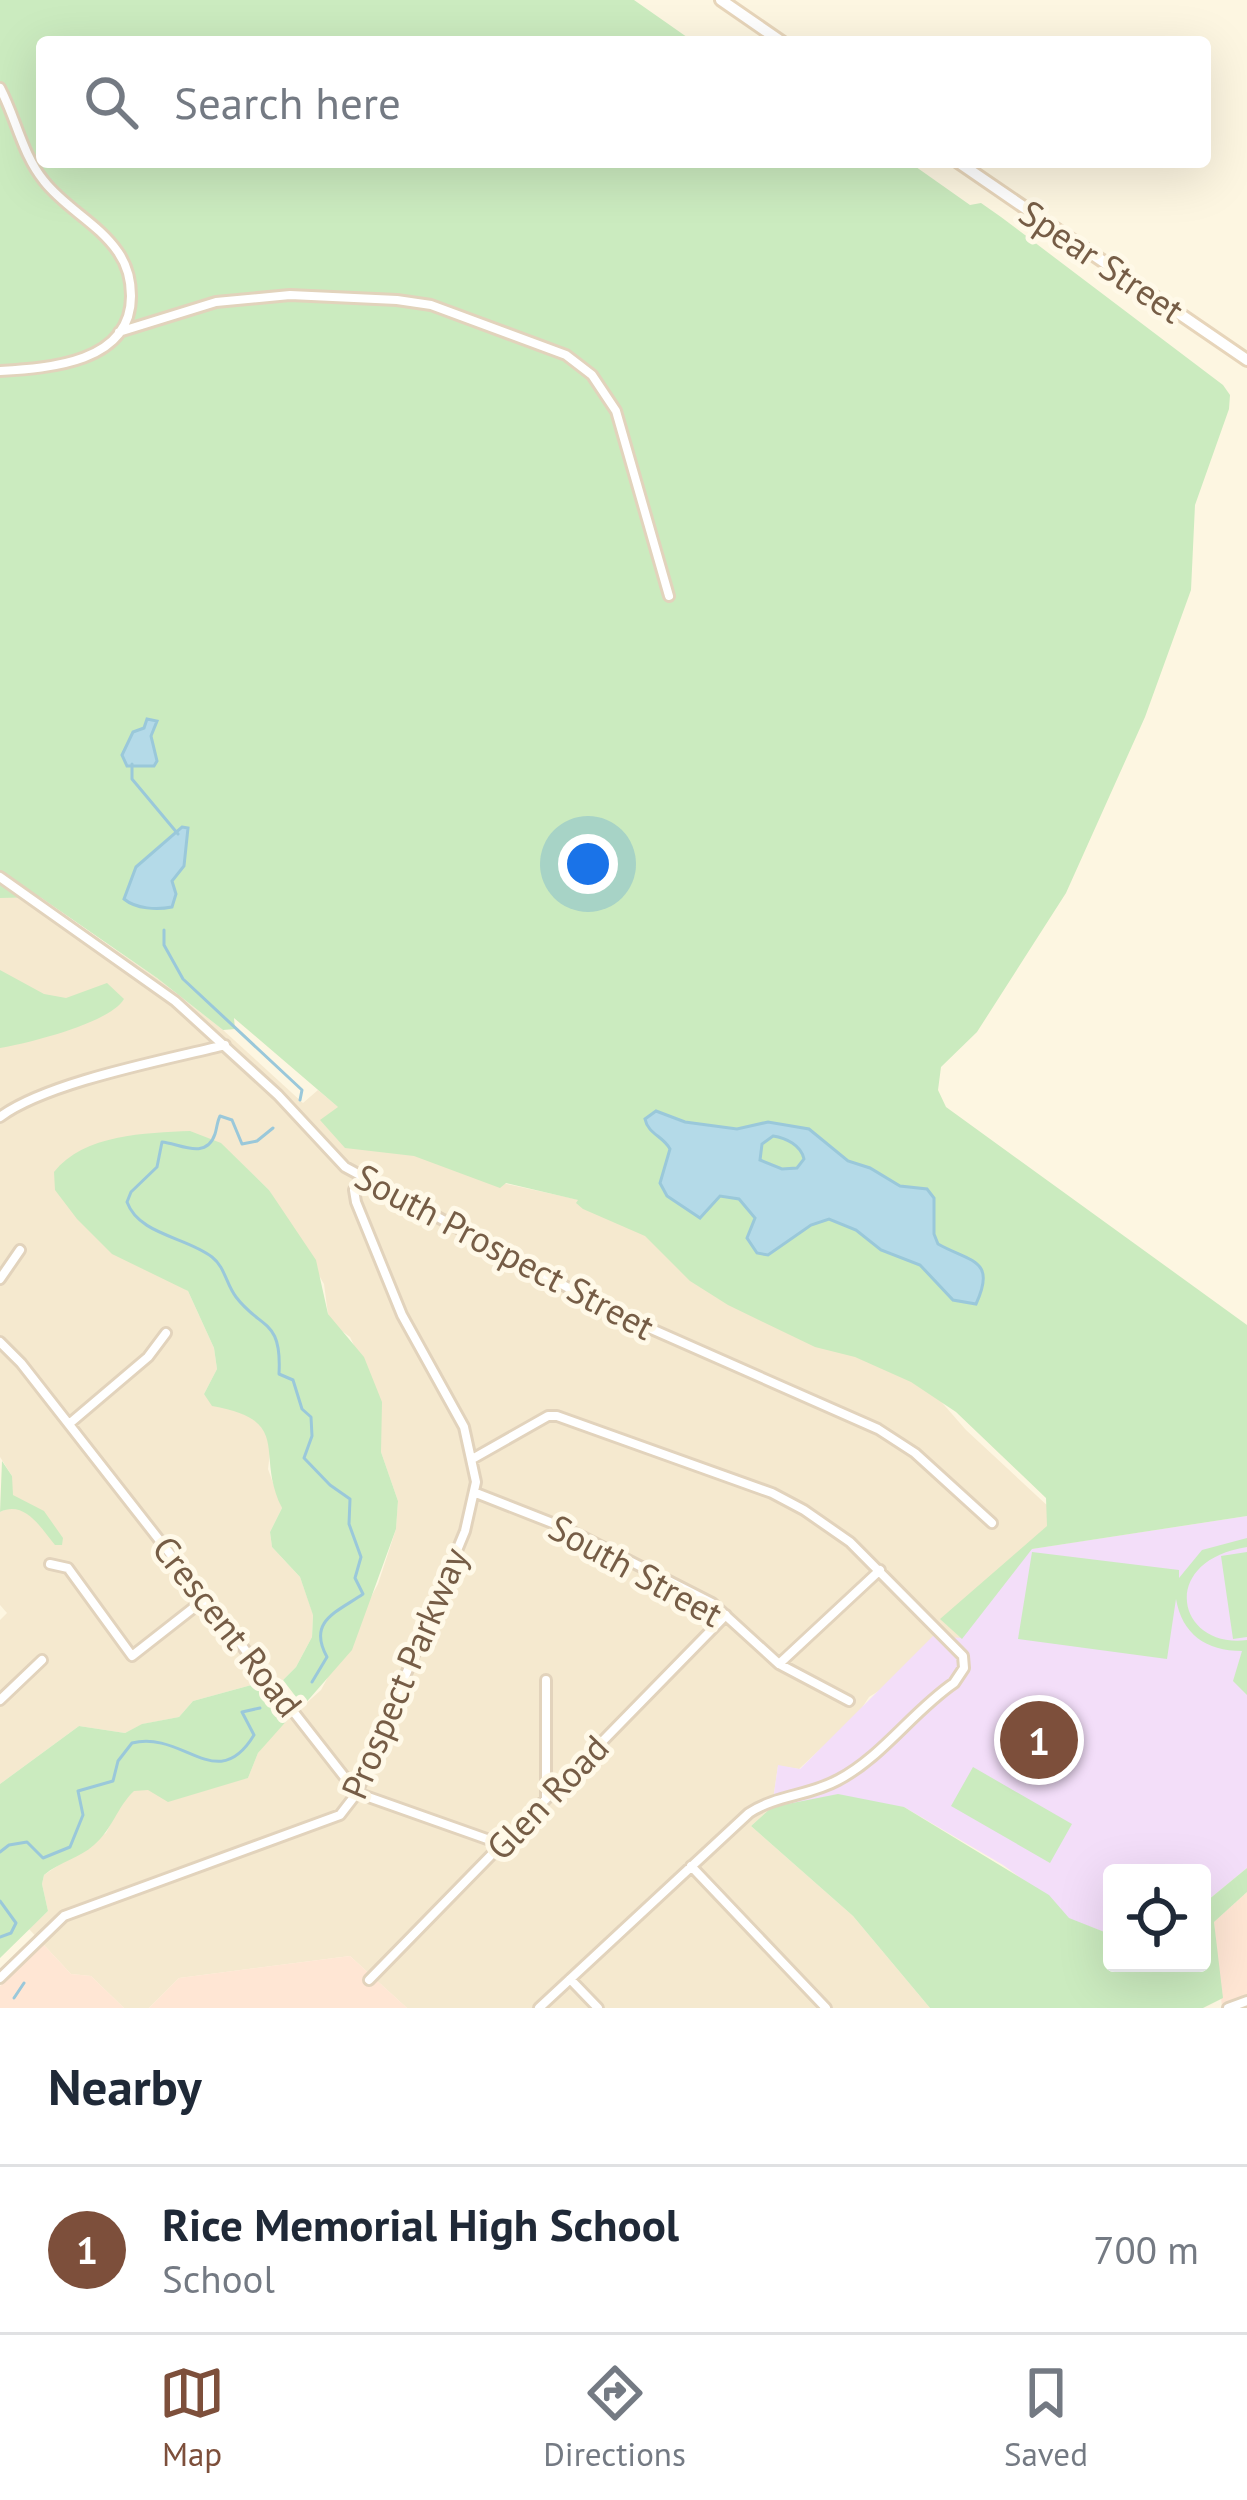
<!DOCTYPE html>
<style>
:root{--surface:#fff;--page:#f6f6f7;--text:#1f2937;--muted:#747a83;--line:#e0e1e3;--accent:#7d4f3b}
body{margin:0;font-family:"PT Sans",sans-serif;background:var(--page);color:var(--text)}
.controls{position:absolute;right:36px;bottom:36px;display:grid;overflow:hidden;border-radius:12px;box-shadow:0 12px 48px #0002}
.controls button{width:108px;height:108px;display:grid;place-items:center;padding:0;border:0;border-bottom:3px solid var(--line);background:var(--surface);color:var(--text);font:60px sans-serif}
.you{position:absolute;left:588px;top:864px;width:42px;height:42px;margin:-30px;border:9px solid #fff;border-radius:50%;background:#1a73e8;box-shadow:0 0 0 18px #1a73e833}
.badge{display:grid;place-items:center;width:78px;height:78px;border-radius:50%;background:var(--accent);color:#fff;font-size:39px;font-weight:700}
.pin{position:absolute;translate:-50% -50%;border:6px solid #fff;box-shadow:0 3px 12px #0006}
.list{margin:0;padding:0;list-style:none}
h2{display:flex;justify-content:space-between;align-items:center;height:156px;margin:0;padding:0 48px;font-size:51px}
h2 small{font-size:39px;font-weight:400;color:var(--muted)}
.list li{display:grid;grid-template-columns:78px 1fr auto;gap:36px;align-items:center;box-sizing:border-box;height:168px;padding:0 48px;border-top:3px solid var(--line)}
.list b{display:block;font-size:45px;white-space:nowrap}
.list p{margin:0;font-size:39px;white-space:nowrap;color:var(--muted)}
.list em{font-size:39px;font-style:normal;color:var(--muted)}
.icon{flex:none;width:66px;height:66px;fill:none;stroke:currentColor;stroke-width:2;stroke-linecap:round;stroke-linejoin:round}
.map{position:relative;flex:none;width:1247px;height:2008px;overflow:hidden}
.search{position:absolute;background:var(--surface);box-shadow:0 12px 48px #0002;left:36px;right:36px;top:36px;height:132px;display:flex;align-items:center;gap:30px;box-sizing:border-box;padding:0 42px;border-radius:12px;color:var(--muted);font-size:45px}
.sheet{height:324px;background:var(--surface)}
nav{display:flex;justify-content:space-around;align-items:center;box-sizing:border-box;height:168px;border-top:3px solid var(--line);background:var(--surface);font-size:33px;color:var(--muted)}
nav a{display:grid;justify-items:center;gap:6px}
nav .on{color:var(--accent)}
.map>svg:first-child{display:block}
.residential{fill:#f5e9cf}
.commercial{fill:#ffe6d4}
.education{fill:#f3def9}
.green{fill:#cbebbf}
.water{fill:#b4dae8;stroke:#9ac8da;stroke-width:3;fill-rule:evenodd}
.lines{fill:none;stroke-linecap:round;stroke-linejoin:round}
.stream{stroke:#9ac8da;stroke-width:3}
.street-casing{stroke:#e2d3bc;stroke-width:14}
.secondary-casing{stroke:#e7d5ba;stroke-width:16}
.street{stroke:#fff;stroke-width:8}
.secondary{stroke:#fff;stroke-width:10}
.labels{text-anchor:middle;dominant-baseline:central;stroke-width:10;stroke-linejoin:round;paint-order:stroke}
.street-label{font-size:36px;fill:#765d46;stroke:#fff9e8}
</style>
<div class="map">
<svg width="1247" height="2008" viewBox="0 0 1247 2008">
<rect width="100%" height="100%" fill="#fdf6e1"/>
<path class="residential" d="M0,871L157,978L223,1030L303,1103L318,1090L362,1127L507,1184L598,1204L924,1382L966,1430L1064,1521L1031,1549L962,1639L869,1697L858,1714L799,1769L778,1766L772,1807L751,1826L853,1916L930,2008H407L350,1956L179,1978L149,2008H124L91,1976L71,1974L29,1929L48,1911L42,1884L44,1875L106,1833L121,1803L134,1790L248,1778L258,1753L275,1731L321,1690L378,1584L396,1529L398,1501L381,1452V1402L350,1337L334,1325L328,1314L324,1284L269,1190L220,1143L170,1279L188,1291L214,1348L217,1369L204,1394L243,1412L263,1427L271,1444L268,1469L282,1508L270,1532L272,1547L300,1577L313,1614L312,1637L296,1667L283,1680L262,1682L193,1701L179,1717L143,1724L125,1733L79,1726L0,1784V1620L7,1613L0,1605V1512L8,1508L12,1476L0,1457Z"/>
<path class="commercial" d="M1247,1892V2008H1222L1214,1922Z
M43,1944L71,1974L91,1976L124,2008H0V1986Z
M350,1956L407,2008H149L179,1978Z"/>
<path class="education" d="M1247,1516V1868L1202,1905V1873H1112V1935L1069,1919L1055,1903L1003,1865L904,1807L801,1803L772,1807L778,1765L800,1769L933,1636L962,1638L1031,1549Z"/>
<path class="green" d="M0,0H634L694,42H42V162H909L970,205L981,203L1001,217L1223,385L1230,395L1229,409L1195,505L1191,590L1145,717L1066,893L977,1032L941,1067L938,1090L946,1107L1247,1325V1516L1032,1549L962,1639L940,1619L1047,1526L1046,1498L956,1412L911,1382L855,1357L815,1347L728,1305L690,1281L645,1236L583,1209L576,1203L578,1200L506,1183L500,1188L414,1156L345,1148L320,1120L338,1107L234,1018L235,1029L223,1030L157,978L40,897L0,898Z
M0,970L44,994L66,998L107,983L124,999C110,1023 29,1043 0,1048Z
M190,1131L221,1143L269,1190L316,1260L328,1314L364,1357L382,1402L381,1452L398,1501L396,1529L352,1650L303,1706L283,1680L296,1667L312,1637L313,1615L300,1577L272,1547L270,1532L282,1508C254,1453 295,1421 212,1406L204,1394L217,1369L214,1348L188,1291L112,1254L77,1219L55,1190L54,1172C84,1134 146,1133 190,1131Z
M2,1461L12,1476L13,1495L44,1511L63,1538L62,1545H55C41,1528 25,1500 0,1512Z
M1247,1538V1547C1157,1561 1177,1649 1247,1640V1695L1233,1681L1242,1651C1206,1651 1182,1634 1176,1599L1167,1659L1018,1639L1032,1552L1179,1570V1578L1202,1550Z
M1247,1552V1637L1233,1639L1221,1556Z
M262,1682L290,1717L258,1753L248,1778L168,1802L148,1790L134,1791C117,1807 112,1830 94,1845C80,1858 59,1862 44,1875L42,1884L48,1911L0,1958V1784L79,1726L125,1733L142,1724L179,1717L193,1701Z
M973,1767L1072,1824L1050,1863L951,1806Z
M838,1794L904,1807L1049,1895L1069,1918L1112,1935V1963H1202V1905L1247,1868V1892L1214,1922L1223,1998L1203,2008H930L853,1916L751,1826L772,1807Z"/>
<path class="water" d="M147,719L157,721L151,736L157,761L154,766H127L122,755L133,732L144,728Z
M182,827L188,828L184,866L172,881L176,894L172,907C157,910 136,909 124,899L136,867Z
M656,1111L685,1122L737,1129L768,1122L809,1129L848,1161L870,1168L900,1186L927,1189L934,1198V1234L938,1244C970,1262 997,1259 976,1304L953,1300L920,1265L881,1250L856,1230L829,1219L811,1225L768,1255L757,1253L747,1238L755,1218L739,1199L720,1196L700,1218L667,1196L660,1183L670,1149C663,1136 648,1134 645,1119ZM773,1136C786,1138 801,1145 804,1159L797,1168L782,1169L760,1160L762,1144Z"/>
<g class="lines">
<path class="stream" d="M132,764V779L178,834
M164,930V945L183,979L302,1090L300,1100
M273,1128L257,1141L242,1144L232,1120L220,1116C217,1122 217,1128 215,1134C206,1161 178,1143 162,1142L157,1167L131,1192L127,1202C139,1235 187,1237 212,1257C225,1267 226,1284 236,1297C261,1330 282,1318 279,1374L293,1380L302,1409L311,1417L312,1436L304,1458L330,1485L350,1499L349,1524L361,1557L355,1578L363,1594C337,1612 307,1621 327,1657L312,1682
M0,1852L9,1845L27,1842L43,1858L70,1847L83,1815L78,1791L113,1781L118,1761L132,1743C184,1730 217,1796 254,1735L242,1712L260,1708
M0,1901L16,1923L11,1933L0,1937
M14,1998L24,1983"/>
<g class="street-casing">
<path id="street" d="M0,88C16,118 22,154 44,181C65,208 98,223 118,252C127,265 131,280 131,296C131,363 49,368 0,371
M119,332L216,302L290,295L397,300L431,305L566,355L592,375L616,411L669,596
M0,877L175,1001L278,1095L345,1167L613,1312L878,1429L915,1453L992,1523
M0,1117C47,1082 165,1060 225,1045
M0,1279L20,1250
M0,1342L21,1363L357,1793L501,1844
M69,1424L148,1357L166,1333
M474,1458L548,1416H557L772,1493L804,1510L850,1542L963,1656L964,1668L954,1683C913,1711 882,1757 838,1780C809,1796 776,1795 749,1813L539,2008
M476,1493L565,1528L712,1603L779,1664L849,1701
M50,1564L68,1568L132,1656L206,1598
M779,1664L880,1570
M0,1700L42,1660
M546,1799V1680
M691,1866L826,2008
M0,1978L64,1916L340,1815L357,1793L465,1531L476,1482L464,1427L402,1315L356,1202L354,1190L362,1176
M570,1979L598,2008
M369,1980L726,1615
M1228,2008L1247,2001"/>
</g>
<g class="secondary-casing">
<path id="secondary" d="M721,0L782,42
M958,162L1247,360"/>
</g>
<use href="#street" class="street"/>
<use href="#secondary" class="secondary"/>
</g>
<g class="labels">
<g class="street-label">
<text transform="translate(1102 261) rotate(34)">Spear Street</text>
<text transform="translate(505 1251) rotate(28)">South Prospect Street</text>
<text transform="translate(636 1570) rotate(29)">South Street</text>
<text transform="translate(228 1626) rotate(52)">Crescent Road</text>
<text transform="translate(404 1673) rotate(-67)">Prospect Parkway</text>
<text transform="translate(547 1797) rotate(-46)">Glen Road</text>
</g>
</g>
</svg>
<div class="controls">
<button><svg class="icon" aria-label="locate" viewBox="0 0 24 24"><circle cx="12" cy="12" r="6"/><path d="M12 2v4M12 18v4M2 12h4M18 12h4"/></svg></button>
</div>
<div class="you"></div>
<div class="pin badge" style="left:1039px;top:1740px">1</div>
<div class="search"><svg class="icon" aria-label="search" viewBox="0 0 24 24"><circle cx="10" cy="10" r="6"/><path d="M15 15l6 6"/></svg>Search here</div>
</div>
<section class="sheet">
<h2>Nearby<small></small></h2>
<ul class="list">
<li><span class="badge">1</span><div><b>Rice Memorial High School</b><p>School</p></div><em>700 m</em></li>
</ul>
</section>
<nav>
<a class="on"><svg class="icon" aria-label="map" viewBox="0 0 24 24"><path d="M3 6l6-2 6 2 6-2v14l-6 2-6-2-6 2zM9 4v14M15 6v14"/></svg>Map</a>
<a><svg class="icon" aria-label="directions" viewBox="0 0 24 24"><path d="M12 3l9 9-9 9-9-9zM9 14v-3h6M13 9l2 2-2 2"/></svg>Directions</a>
<a><svg class="icon" aria-label="saved" viewBox="0 0 24 24"><path d="M7 4h10v16l-5-4-5 4z"/></svg>Saved</a>
</nav>
